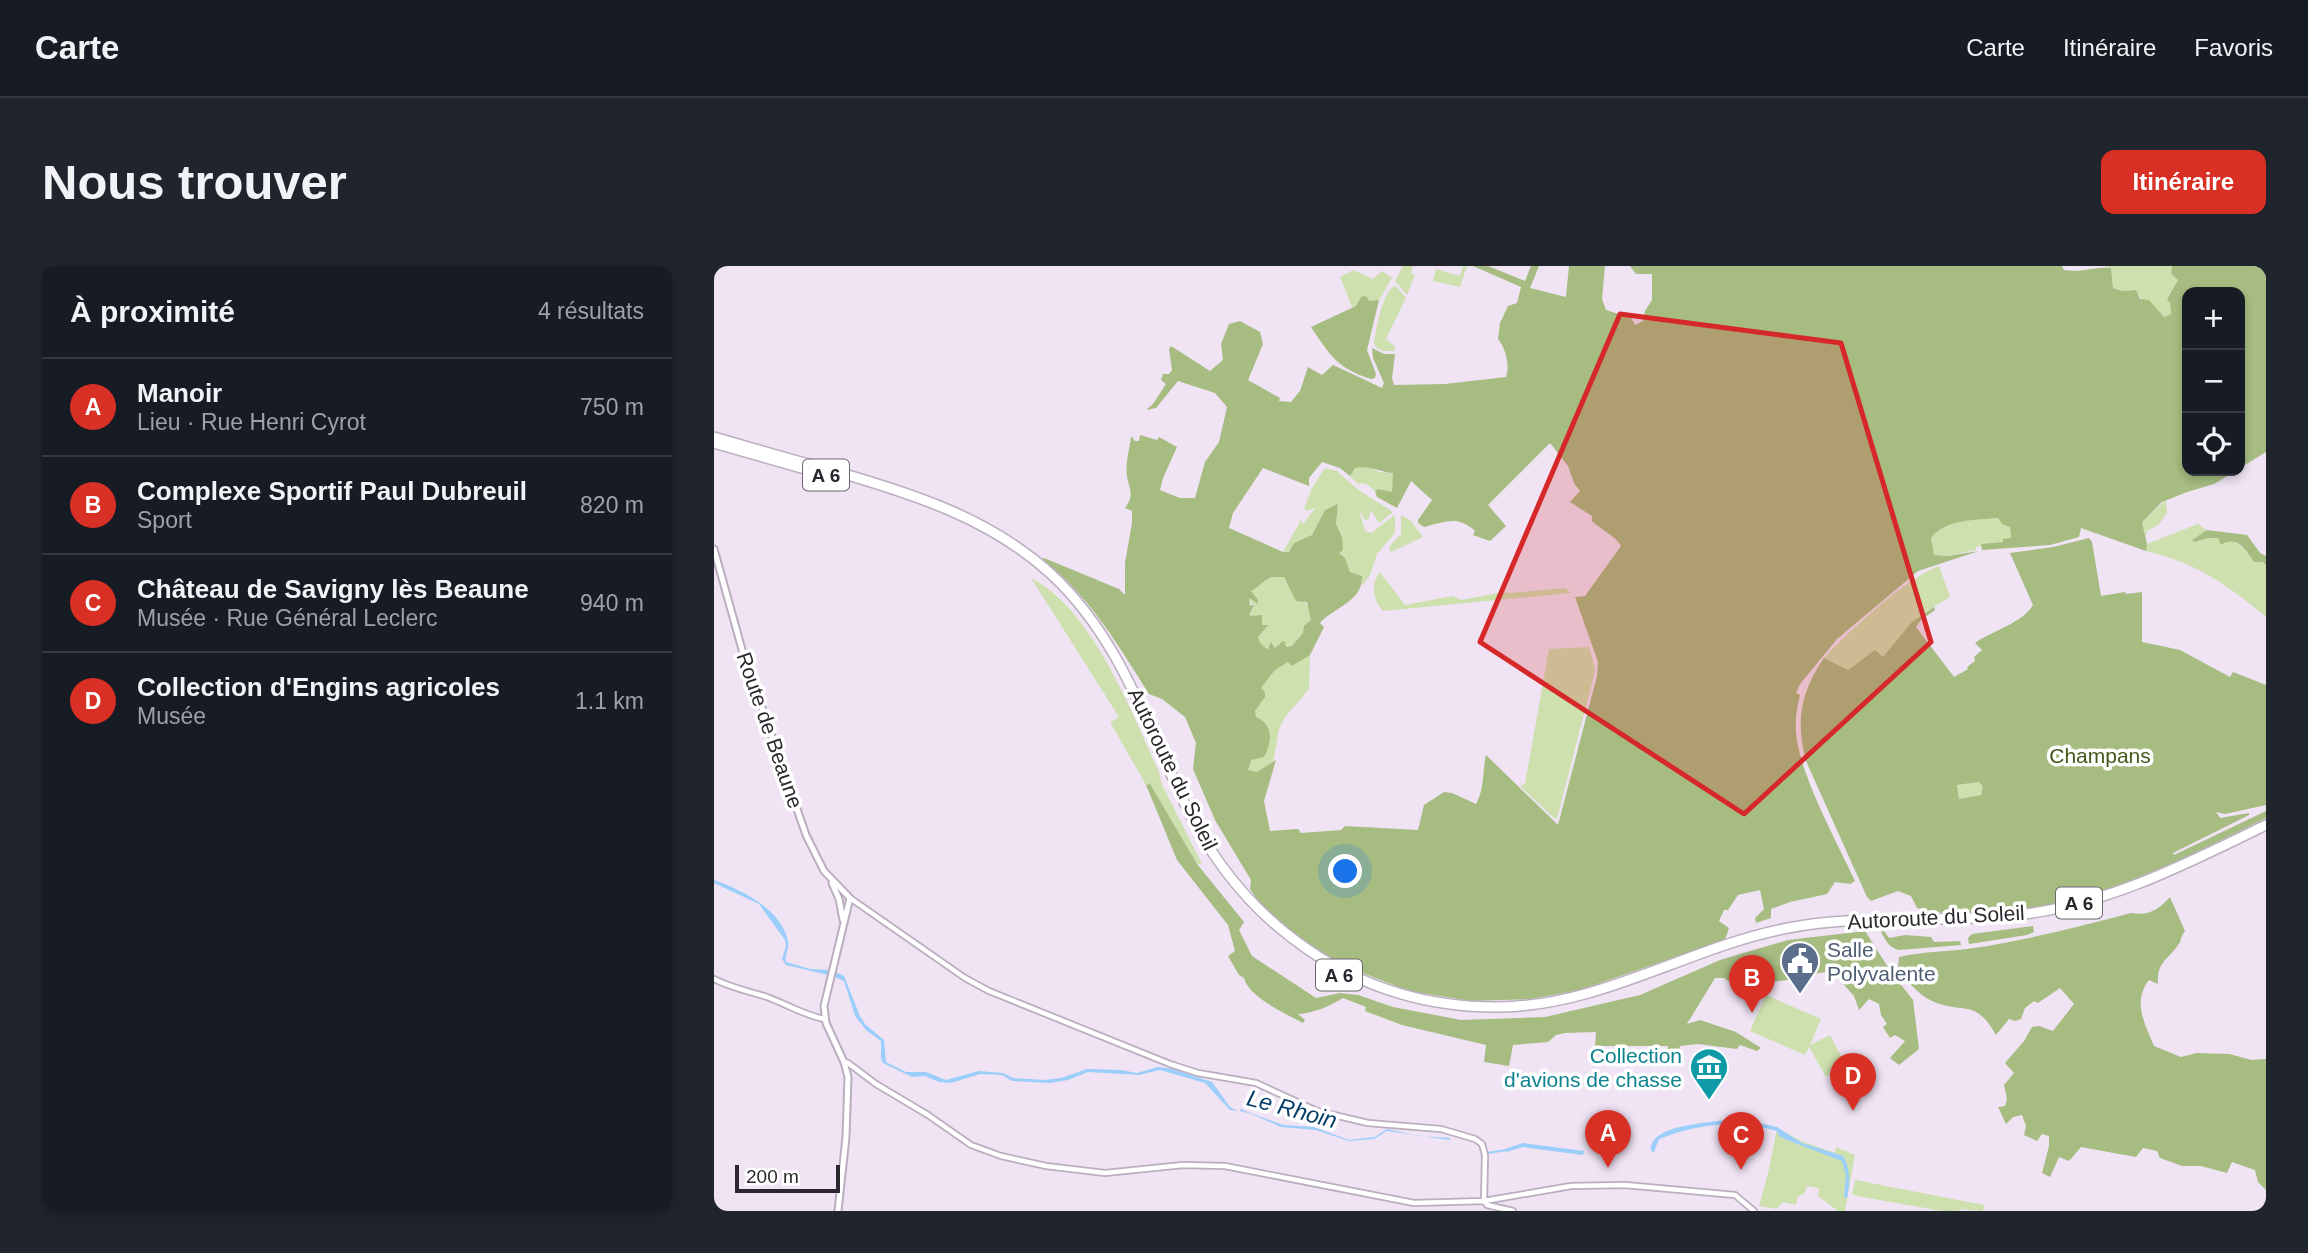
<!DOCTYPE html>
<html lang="fr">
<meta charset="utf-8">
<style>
:root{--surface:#171b24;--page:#20242c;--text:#f1f3f6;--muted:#9ea1a6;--line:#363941;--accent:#d93025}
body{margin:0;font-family:Helvetica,sans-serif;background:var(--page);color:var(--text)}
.controls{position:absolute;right:21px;top:21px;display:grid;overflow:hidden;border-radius:14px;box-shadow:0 4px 10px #0003}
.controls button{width:63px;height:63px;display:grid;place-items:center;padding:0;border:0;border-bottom:2px solid var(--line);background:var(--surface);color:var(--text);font:35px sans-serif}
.scale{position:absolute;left:21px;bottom:18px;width:105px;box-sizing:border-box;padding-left:7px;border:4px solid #2c272e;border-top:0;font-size:19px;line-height:24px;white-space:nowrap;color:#2c272e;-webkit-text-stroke:5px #fff;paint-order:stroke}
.you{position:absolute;left:632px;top:606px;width:24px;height:24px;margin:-18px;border:5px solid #fff;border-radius:50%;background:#1a73e8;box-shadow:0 0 0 10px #1a73e833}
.badge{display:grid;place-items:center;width:46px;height:46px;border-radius:50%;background:var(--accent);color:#fff;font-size:23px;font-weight:700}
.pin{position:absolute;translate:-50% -58px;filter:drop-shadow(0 2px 4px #0008)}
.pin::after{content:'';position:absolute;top:37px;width:24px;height:21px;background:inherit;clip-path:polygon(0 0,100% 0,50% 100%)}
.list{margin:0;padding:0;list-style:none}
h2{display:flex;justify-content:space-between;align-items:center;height:91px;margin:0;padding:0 28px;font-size:30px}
h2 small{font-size:23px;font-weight:400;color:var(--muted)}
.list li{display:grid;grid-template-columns:46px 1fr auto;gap:21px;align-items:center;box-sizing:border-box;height:98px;padding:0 28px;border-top:2px solid var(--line)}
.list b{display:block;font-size:26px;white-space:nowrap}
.list p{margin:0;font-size:23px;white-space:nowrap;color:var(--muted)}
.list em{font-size:23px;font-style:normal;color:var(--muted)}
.icon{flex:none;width:38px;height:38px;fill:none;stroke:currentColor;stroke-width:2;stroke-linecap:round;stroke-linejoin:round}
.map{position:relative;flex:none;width:1552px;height:945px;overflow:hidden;border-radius:14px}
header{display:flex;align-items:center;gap:42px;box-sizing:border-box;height:98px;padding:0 35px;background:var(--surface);border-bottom:2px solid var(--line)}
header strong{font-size:33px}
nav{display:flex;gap:38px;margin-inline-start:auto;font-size:24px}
.intro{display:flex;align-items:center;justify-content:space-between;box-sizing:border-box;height:168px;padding:0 42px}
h1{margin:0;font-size:49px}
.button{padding:18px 32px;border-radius:14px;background:var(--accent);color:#fff;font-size:24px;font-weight:700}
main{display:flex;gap:42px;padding:0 42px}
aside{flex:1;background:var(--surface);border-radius:14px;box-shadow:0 4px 10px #0003}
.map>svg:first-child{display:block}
.green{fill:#cde0ae}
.forest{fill:#a6bc81;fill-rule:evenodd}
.water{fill:#9bcefb}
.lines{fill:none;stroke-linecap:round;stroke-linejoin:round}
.stream{stroke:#9bcefb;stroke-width:2}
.tertiary-casing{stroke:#baaebf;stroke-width:8}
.secondary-casing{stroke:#baaebf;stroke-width:9}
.motorway-casing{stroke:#baaebf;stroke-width:12}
.tertiary{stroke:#fff;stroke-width:4.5}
.secondary{stroke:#fff;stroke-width:5}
.motorway{stroke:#fff;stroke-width:9}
.marked{fill:#d62828;fill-opacity:0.2;stroke:#d62828;stroke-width:5;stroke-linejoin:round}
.labels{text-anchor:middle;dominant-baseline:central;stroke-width:7;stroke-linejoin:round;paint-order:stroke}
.shield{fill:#fff;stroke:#6b686d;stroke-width:2}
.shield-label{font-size:19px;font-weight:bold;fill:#2c272e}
.street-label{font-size:21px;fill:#2c272e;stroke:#fff}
.park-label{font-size:21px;fill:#445819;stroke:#fff}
.service-label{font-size:21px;fill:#4e5e75;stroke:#fff;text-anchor:start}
.culture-label{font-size:21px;fill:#0d838f;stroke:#fff;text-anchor:end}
.water-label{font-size:23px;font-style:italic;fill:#023e67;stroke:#fff}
</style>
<header>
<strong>Carte</strong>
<nav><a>Carte</a><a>Itinéraire</a><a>Favoris</a></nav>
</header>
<div class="intro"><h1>Nous trouver</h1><a class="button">Itinéraire</a></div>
<main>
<aside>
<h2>À proximité<small>4 résultats</small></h2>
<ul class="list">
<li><span class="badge">A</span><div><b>Manoir</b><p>Lieu · Rue Henri Cyrot</p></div><em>750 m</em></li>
<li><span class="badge">B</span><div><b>Complexe Sportif Paul Dubreuil</b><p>Sport</p></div><em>820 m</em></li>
<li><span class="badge">C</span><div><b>Château de Savigny lès Beaune</b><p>Musée · Rue Général Leclerc</p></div><em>940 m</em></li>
<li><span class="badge">D</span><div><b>Collection d'Engins agricoles</b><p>Musée</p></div><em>1.1 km</em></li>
</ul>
</aside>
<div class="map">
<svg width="1552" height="945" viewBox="0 0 1552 945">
<rect width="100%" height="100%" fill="#efe3f4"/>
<path class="green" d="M689,0H699L697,7L701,9L693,29L681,15Z
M749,0H753L746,21L719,15L722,3L746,10Z
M1390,0H1458L1457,8L1464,14L1453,32L1456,37L1457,48L1449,51C1441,40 1427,38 1422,24L1408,25L1399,22L1397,2Z
M639,4L659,13L668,5L678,12L665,34L655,35L638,41L626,11Z
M681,19L692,32L672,73L681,81V85H669L662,81L660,77C663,60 667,30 681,19Z
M651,199L665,206L680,207L678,226L664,223L661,225L653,218L645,217V219L636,210L641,201Z
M611,202L623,205L643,223L679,246L665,257L657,244L654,254H651L645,244L651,265L657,267L681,249V267L663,288L656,309L648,320V310L636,306L631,292L625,286L628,271L622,258L624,239L611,244L598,269L580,277L575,286H569L587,254L589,258L602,241L593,245L590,243L598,222Z
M1452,234L1453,247L1444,259L1433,265L1432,272L1428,256Z
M687,249L696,254L709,271L677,286L675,281L687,268Z
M1284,252L1296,261L1297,272L1289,276L1268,278V280L1262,281V284L1234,290L1220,289L1217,272C1231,252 1263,254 1284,252Z
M1484,258L1493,264L1478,274C1508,269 1522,270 1540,295L1549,296L1552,299V351C1514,319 1481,296 1432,285L1433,278Z
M1225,300L1236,331L1207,349L1169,391L1160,385L1134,404L1110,392C1138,363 1189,314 1225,300Z
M666,306L691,339L738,330L747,334L789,326L797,327L851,322L857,327L669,345C659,334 656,318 666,306Z
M558,311H570C575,330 598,330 597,355L590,360V367L578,380L560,382L559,377L554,385L546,377L544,371L553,359H548L535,349L540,342L535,333L538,328L536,325C546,321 548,314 558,311Z
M317,312C379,344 417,445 445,506L448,519L488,598H483L436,519H432L396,456L405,451Z
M875,381L881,402L880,409L845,545L843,552H840L806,520L811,518L835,383Z
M596,389L595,423L571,451L565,463L559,497L543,506L534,504L542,451L541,445L551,431L547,422L561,404L574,396L579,399Z
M1265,516L1269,521L1267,529L1245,533L1243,519Z
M1052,729L1107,753L1096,779L1116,769L1132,800L1112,811L1095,781L1091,789L1036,765Z
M1063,862L1087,875L1121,887L1122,881L1141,889L1131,945H1124L1104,930L1105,922L1093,920L1090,928L1084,930L1082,939L1069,936L1063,943L1045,940L1055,903Z
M1141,914L1270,939L1269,945L1246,943L1245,945H1228L1143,930L1138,928Z"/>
<path class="forest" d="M759,0H774L811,15L817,0H825L816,22L852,31L855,0H891L888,33L892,44L917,52L921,59L929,55L931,45L938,34V8H922L916,0H1348L1350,4C1367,7 1381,0 1397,2L1399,22L1408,25L1422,24L1426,33L1435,34L1450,51L1457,48L1456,37L1453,33L1464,14L1457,8L1458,0H1552V186L1526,202V26H1473V205H1522L1500,218L1473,226L1448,236L1428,256L1433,278L1432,285L1367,262L1365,271L1336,279L1268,284L1267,278L1289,276V273L1297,272L1296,261L1288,258L1284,252C1262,254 1231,253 1217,272L1220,289L1234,290L1265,285L1204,305L1123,373L1086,418L1082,427L1086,429C1083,441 1081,454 1082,467C1086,510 1122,574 1141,615L1136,618L1121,616L1113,628L1076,636L1057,643V652L1042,657L1041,652L1050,643L1046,624L1024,629L1014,644H1010L1005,655L1015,662L1011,674L866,724L816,733L757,735L695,725L628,699L576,665L545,636L536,623L537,614L501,554L479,503L482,477L471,451L448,433L435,428C404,379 375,329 328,293L330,292L405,323L411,329V297L418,257V245L411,242C421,229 415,223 413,210C411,198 416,182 417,170L421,175H425L426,169L443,174L445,171L463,181L449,212L446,224L466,232H481L491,196L505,176L513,141L501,127L464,115L442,142L432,144L439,138L452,118L447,114L449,108H455L458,104L455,83L457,80L496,105L509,94L507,78L515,58L526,55L546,66L549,78L534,114L566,132L565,135L577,136L586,125L594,101L608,109L619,99L668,122L670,117L659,92L658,82L670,88H681L678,112L680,119L731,118L792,111C796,99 792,83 784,73L786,57L794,40L803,37L807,21ZM836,177L854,200L860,217L866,225L856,236L878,250V255C886,263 903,271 907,280L871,330L861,331L884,396L883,410L844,559L772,489C768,507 771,522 762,538L738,527L730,526L710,539L704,564L631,560L627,564L587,567L584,563L556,565L550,535L562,494L543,506L534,504L537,494L550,491C558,476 560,459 542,451L541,445L551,431V426L547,422L561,404L574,396L578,400L596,389L610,361L606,357C620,341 649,336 648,310L636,306L631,292L625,287L629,284L628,271L622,258L624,238L611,244L598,269L580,277L575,286H569L515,262L519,247L549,202L595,220V212L608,196L626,202L636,210L641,202C654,199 666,206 679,207L678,226L664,223L661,225L663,231L683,242L697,215L718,234L704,254V257L710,261C731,256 744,249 761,265L759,269L776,275L792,260L774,239ZM558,311H570L582,335L593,336L597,354L590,360L589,367L578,380L572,381L571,376L569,375L561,382L557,376L554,384L546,377L544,371L554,359H548V349L537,350L535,349L540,340L536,339L535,332L544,338V334L537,325C546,321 548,314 558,311Z
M652,30L655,35L665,34L653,84L662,108L661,112L657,113C624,103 615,88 597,61L642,40L647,31Z
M1493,264L1533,269L1546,287L1552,290V299L1549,296H1540C1531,283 1523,269 1507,279L1504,272H1494L1480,276L1478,274Z
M1375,272L1378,276L1387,330L1411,326L1412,328L1428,326V376L1466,384L1516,411L1519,406L1552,419V539L1511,548L1502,546L1506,552L1535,547V549L1459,587L1460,589L1552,545V552C1458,598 1363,649 1256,647C1237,647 1220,648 1203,642L1197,630L1184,625L1157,635L1153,631L1092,495C1081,456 1087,425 1110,392L1134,404L1161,384L1169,391L1198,356L1220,341L1221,344L1207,354L1202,361L1240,411L1254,403L1253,401L1261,395L1260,391L1268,384L1261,377C1278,365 1310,356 1319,339L1296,287L1339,281ZM1265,516L1269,521L1267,529L1245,533L1243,519Z
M436,518L483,598L530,656L525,664L538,690L602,732L626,727L644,729L679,741L747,754L831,751L926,729L1006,694L1074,674L1151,665L1177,706L1199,734L1205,783L1185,799L1176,792L1191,775L1181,769L1176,772L1169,761L1173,758L1167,749L1165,738L1155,733L1145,744L1140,730L1123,711L1116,714L1112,706L1098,708L1086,713L1021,719L1010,712H1001L973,758L986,754L1022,766L1047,782L1043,785L1026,779L1023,783L984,778L966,780L963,791H955L954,780H881L882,766L851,767L842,769L834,776L799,779L795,800L770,796L772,779L688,759L651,745L652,741L629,732C614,741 600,747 584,748L591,754L589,757C573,748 534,731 530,712L525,709L514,690L521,685L514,659L463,594L432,519Z
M1456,631L1471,665C1468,669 1467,672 1466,676C1457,692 1442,695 1444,718L1435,714C1418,736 1431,758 1440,780L1467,791L1483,787L1515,788L1538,794L1552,793V924L1544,916L1541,904L1518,896L1513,907L1487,900H1468L1446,892L1443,885L1429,882L1422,891L1367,881L1355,895L1345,891L1336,911L1328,907L1335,880V870L1328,868L1323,875L1310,869L1312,860L1308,849L1299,851L1292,858L1284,841L1291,840L1293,833L1290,819L1300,807L1291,797L1310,775L1318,761L1325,760L1339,765L1360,738L1346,722L1324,737L1320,735L1311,742L1307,753L1301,755L1295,753L1282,769C1260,730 1249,750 1216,734C1203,727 1193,715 1184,702L1185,691C1210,685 1235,686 1260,682C1313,674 1365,661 1417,647C1435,650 1444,644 1456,631Z
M1319,660L1320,666L1313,669L1255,678L1254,672L1258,668Z
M1170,665L1175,672L1191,669L1217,671L1220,676L1246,675L1247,679L1185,684C1175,682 1172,675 1167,666Z"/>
<path class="water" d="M0,614C28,624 67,643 74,675C76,683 70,688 72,696L96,703L115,704L114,709L72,699L68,693L72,680L71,674L45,638L0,617Z
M119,705L130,710L146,750L151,758L170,774L172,796L192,806H212L232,814L265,805L289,807L299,812L330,814L347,812L373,803L407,804L423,807L444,801L459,803L498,816L516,841L524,845L516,844L491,817L446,804L425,809L374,806L354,814L336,817L298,815L288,809L266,808L237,817L225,816L211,810L198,811L169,797L167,792V775L152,764L141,750L130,715L118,710Z
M526,843L569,859L600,861L635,874L661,871L673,863L705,870L736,872V874L673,865L660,873L635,875L602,864L567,861L538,848L526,845Z
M1020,852L1063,861L1088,877L1129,890C1137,904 1136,916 1133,932L1130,931L1132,910L1128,895L1073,874L1065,870L1063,865C1023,853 983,858 945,873L940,886L937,885C935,856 1002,858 1020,852Z
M809,877L870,885L869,889L809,881L792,886L791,883Z"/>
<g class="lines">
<path class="stream" d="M773,887L793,884"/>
<g class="tertiary-casing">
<path id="tertiary" d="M136,632L251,712L275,725L456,798L484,807L542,817L603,845L654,857L727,863L761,873L768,878L771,889L770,935
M0,713C17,722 35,725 53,731C72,738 90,749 110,753
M130,796L134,797L162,818L214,849L257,879L287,890L332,900L391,907L469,899L511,900L700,937L770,935L857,920L911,919L1021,929L1040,945
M770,935L773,939L799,945"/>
</g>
<g class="secondary-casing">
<path id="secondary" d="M0,283L29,387L92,569L110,605L136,632L110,740L112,757L130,796L134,811L132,871L124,945
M118,617L125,633L129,654"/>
</g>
<g class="motorway-casing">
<path id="motorway" d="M0,171C41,183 82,195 124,206C201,229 276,252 337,308C405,371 431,455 470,536C529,660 643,741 782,741C887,741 974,681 1074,662C1149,647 1227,658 1303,649C1393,639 1472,598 1552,559
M0,177L126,213"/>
</g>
<use href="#tertiary" class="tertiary"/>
<use href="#secondary" class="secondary"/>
<use href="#motorway" class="motorway"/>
</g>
<path class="marked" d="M906,48L1127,77L1217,376L1030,548L766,376Z"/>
<defs>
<g id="civic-pin" transform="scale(2.0125)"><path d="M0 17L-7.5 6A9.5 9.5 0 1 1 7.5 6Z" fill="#5c6f8a" stroke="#fff"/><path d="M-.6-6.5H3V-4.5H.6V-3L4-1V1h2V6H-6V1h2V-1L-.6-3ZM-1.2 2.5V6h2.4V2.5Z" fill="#fff"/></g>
<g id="museum-pin" transform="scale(2.0125)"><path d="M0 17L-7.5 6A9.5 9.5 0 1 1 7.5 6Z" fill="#0f9aa8" stroke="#fff"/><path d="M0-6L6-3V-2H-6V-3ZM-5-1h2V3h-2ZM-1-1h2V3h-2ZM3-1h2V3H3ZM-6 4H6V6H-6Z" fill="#fff"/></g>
</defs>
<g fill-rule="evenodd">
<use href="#civic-pin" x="1086" y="695"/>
<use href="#museum-pin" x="995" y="801"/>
</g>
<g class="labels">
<g class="shield">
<rect x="89" y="193.5" width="46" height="31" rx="5"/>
<rect x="1342" y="621.5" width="46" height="31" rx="5"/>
<rect x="602" y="693.5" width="46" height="31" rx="5"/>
</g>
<g class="shield-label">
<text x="112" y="209">A 6</text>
<text x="1365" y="637">A 6</text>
<text x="625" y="709">A 6</text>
</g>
<g class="street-label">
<text transform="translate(56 464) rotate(71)">Route de Beaune</text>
<text transform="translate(459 503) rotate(64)">Autoroute du Soleil</text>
<text transform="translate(1222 651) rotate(-3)">Autoroute du Soleil</text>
</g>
<g class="park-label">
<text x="1386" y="489">Champans</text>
</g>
<g class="service-label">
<text x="1113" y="683">Salle<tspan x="1113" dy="24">Polyvalente</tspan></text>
</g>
<g class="culture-label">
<text x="968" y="789">Collection<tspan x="968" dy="24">d'avions de chasse</tspan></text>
</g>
<g class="water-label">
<text transform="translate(578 843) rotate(15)">Le Rhoin</text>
</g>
</g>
</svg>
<div class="controls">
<button>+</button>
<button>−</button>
<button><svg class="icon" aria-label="locate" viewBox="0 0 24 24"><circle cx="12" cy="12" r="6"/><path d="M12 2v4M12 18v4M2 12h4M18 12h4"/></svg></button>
</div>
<div class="scale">200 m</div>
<div class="you"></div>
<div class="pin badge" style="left:894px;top:902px">A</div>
<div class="pin badge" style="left:1038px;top:747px">B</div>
<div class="pin badge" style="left:1027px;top:904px">C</div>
<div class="pin badge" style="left:1139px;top:845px">D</div>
</div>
</main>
